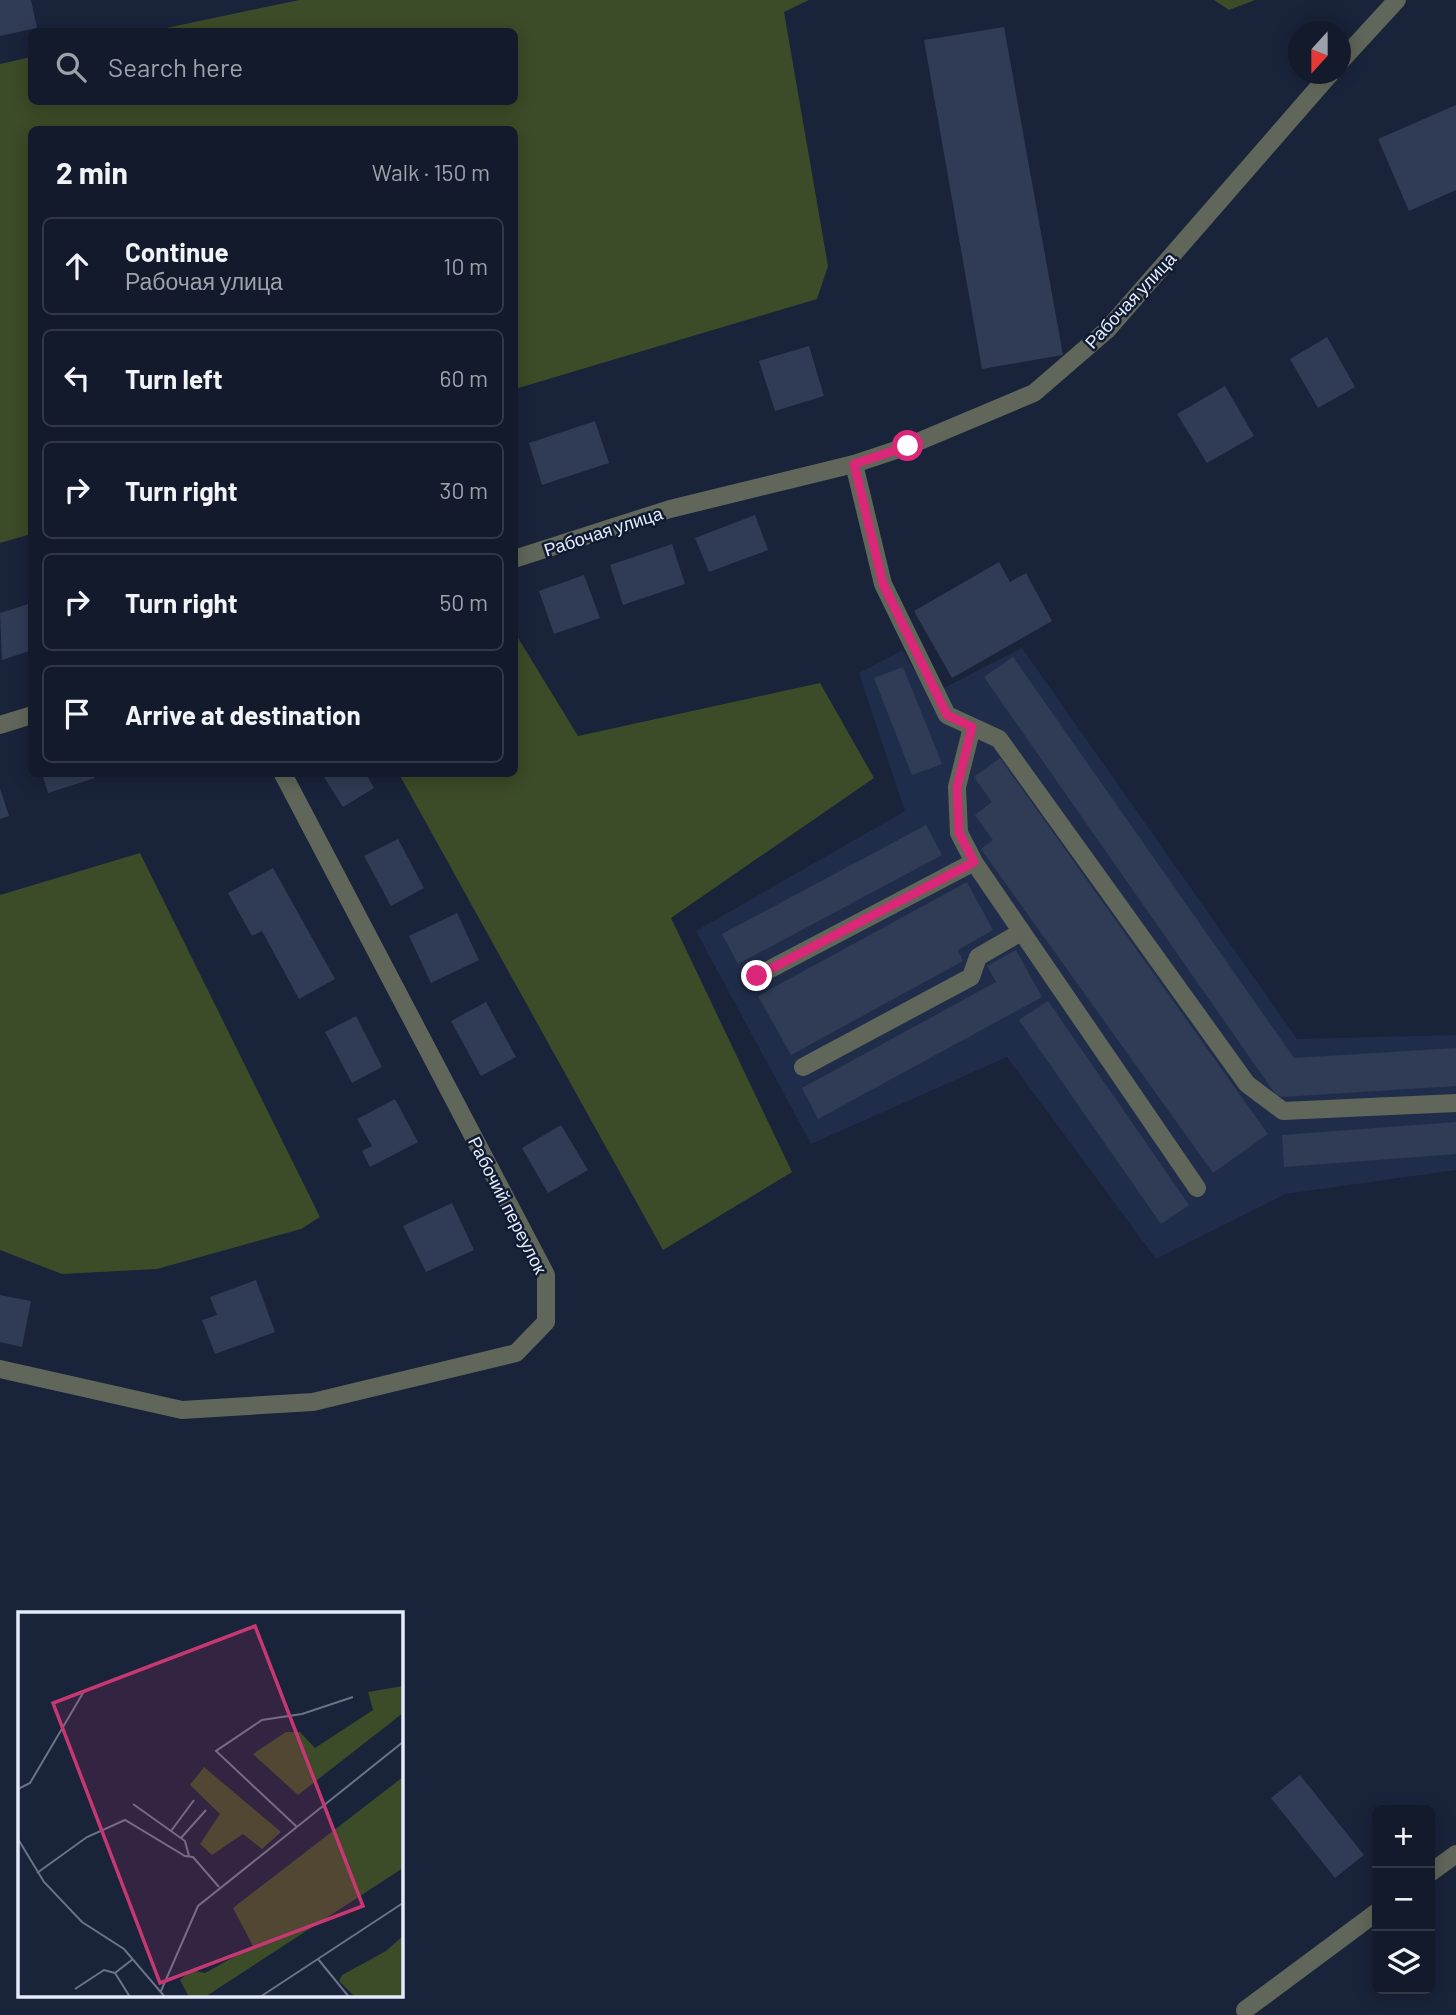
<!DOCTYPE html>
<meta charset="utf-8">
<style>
:root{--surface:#131a2c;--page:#202738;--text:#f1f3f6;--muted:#9da1a9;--line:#323848}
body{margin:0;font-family:Barlow,sans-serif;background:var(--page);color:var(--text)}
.controls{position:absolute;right:21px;bottom:21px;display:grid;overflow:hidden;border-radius:10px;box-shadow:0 4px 18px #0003}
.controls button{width:63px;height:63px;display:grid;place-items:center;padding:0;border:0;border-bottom:2px solid var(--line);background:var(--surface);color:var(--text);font:35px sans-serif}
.compass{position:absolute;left:1288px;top:21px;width:63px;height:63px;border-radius:50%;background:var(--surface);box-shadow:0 4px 18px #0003;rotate:201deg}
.stop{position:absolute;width:21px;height:21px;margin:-16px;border:5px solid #db2777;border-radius:50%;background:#fff}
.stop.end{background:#db2777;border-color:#fff;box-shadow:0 2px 7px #0008}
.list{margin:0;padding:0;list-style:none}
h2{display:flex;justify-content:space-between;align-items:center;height:91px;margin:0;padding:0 28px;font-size:30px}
h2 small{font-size:23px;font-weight:400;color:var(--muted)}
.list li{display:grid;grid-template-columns:46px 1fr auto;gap:21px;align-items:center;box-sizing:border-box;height:98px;margin:0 14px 14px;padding:0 14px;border:2px solid var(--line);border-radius:10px}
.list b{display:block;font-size:26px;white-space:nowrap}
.list p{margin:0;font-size:23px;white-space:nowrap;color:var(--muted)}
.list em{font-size:23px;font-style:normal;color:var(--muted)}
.icon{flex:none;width:38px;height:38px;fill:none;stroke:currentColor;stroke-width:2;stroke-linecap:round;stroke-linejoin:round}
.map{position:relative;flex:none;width:1456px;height:2015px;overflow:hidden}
.search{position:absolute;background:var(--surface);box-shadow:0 4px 18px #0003;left:28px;top:28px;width:490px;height:77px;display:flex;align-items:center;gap:18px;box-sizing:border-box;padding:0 24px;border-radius:10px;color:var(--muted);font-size:26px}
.panel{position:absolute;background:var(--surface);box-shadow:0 4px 18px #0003;left:28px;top:126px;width:490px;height:651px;border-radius:10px}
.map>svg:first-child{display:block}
.built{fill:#202d4a}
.green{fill:#3c4b28}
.building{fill:#303c55}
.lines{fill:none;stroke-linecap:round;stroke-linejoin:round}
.minor{stroke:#60665a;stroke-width:18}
.route{stroke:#db2777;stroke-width:9}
.labels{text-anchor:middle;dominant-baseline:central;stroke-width:5;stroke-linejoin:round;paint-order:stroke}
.street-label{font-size:18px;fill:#e4ecfc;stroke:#101a30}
.inset-road{fill:none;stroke:#6a7388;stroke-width:2}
.view{fill:#c73873;fill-opacity:0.15;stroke:#c73873;stroke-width:3.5}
.inset-edge{fill:none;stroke:#e4ecfc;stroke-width:3.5}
</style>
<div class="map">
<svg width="1456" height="2015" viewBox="0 0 1456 2015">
<rect width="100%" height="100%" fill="#19233a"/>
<path class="built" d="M1022,648L1297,1039L1456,1035V1170L1285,1194L1156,1259L1007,1057L811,1144L696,931L905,811L859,673L902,650L930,695Z"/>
<path class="green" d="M299,0H809L784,12L828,266L817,299L515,389L514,130H32L31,534L0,543V64L31,57L32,102H514V32L152,31Z
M1214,0H1255L1229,10Z
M515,633L578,736L820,683L874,778L671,918L792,1172L663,1250L399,774H514Z
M140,853L320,1217L301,1229L157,1269L62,1274L0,1250V895Z"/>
<path class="building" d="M0,0H31L37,28L0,36Z
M1004,27L1063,355L982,369L924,40Z
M1456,105V190L1409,211L1378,139Z
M1327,337L1355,387L1318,408L1290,359Z
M809,346L824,396L775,411L759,361Z
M1225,386L1254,436L1207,463L1177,414Z
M595,421L609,463L542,485L529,443Z
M755,515L768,550L709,572L695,538Z
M672,544L685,584L623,605L610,565Z
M999,562L1010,582L1026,573L1052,621L952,678L914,611Z
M584,575L600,618L554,634L539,591Z
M32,603V650L2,660L0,613Z
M1013,657L1294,1058L1456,1048V1086L1282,1097L1276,1095L984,677Z
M903,667L942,764L912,775L874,678Z
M1000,758L1268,1134L1213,1173L981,849L993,840L975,815L992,802L974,777Z
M42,774H94L95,778L48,793Z
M322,774H366L374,788L343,807Z
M0,788L9,816L0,819Z
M926,825L942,855L738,964L722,934Z
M398,839L424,888L391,906L364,856Z
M273,868L335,979L299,999L262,931L252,936L228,893Z
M967,882L993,930L958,950L963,961L791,1055L758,996Z
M457,913L479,960L431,983L409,936Z
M1016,950L1042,997L818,1119L802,1088L996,982L987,966Z
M1048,1001L1189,1205L1161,1224L1019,1020Z
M486,1002L516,1057L481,1076L451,1021Z
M356,1016L382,1067L352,1083L325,1032Z
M395,1099L418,1142L370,1167L362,1151L372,1146L357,1119Z
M1456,1122V1154L1284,1167L1282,1135Z
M561,1125L588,1170L548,1193L522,1148Z
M452,1203L474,1250L426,1272L403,1226Z
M256,1280L275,1332L215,1354L202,1320L217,1315L210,1297Z
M0,1295L31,1301L22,1347L0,1342Z
M1300,1775L1364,1855L1335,1878L1271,1798Z"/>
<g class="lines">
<path class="minor" d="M1340,62L1397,0
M854,464L883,584L947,715L999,739L1247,1084L1283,1111L1456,1103
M514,559L670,509L854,464L908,446L1034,393L1107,330L1330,74
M0,725L32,715
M972,727L957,787L959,833L974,862L1197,1188
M757,976L974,862
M803,1067L971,977L978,957L1021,932
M0,1369L182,1410L313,1402L516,1353L546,1322V1275L283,774
M1430,1873L1456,1854
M1245,2010L1377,1912"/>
</g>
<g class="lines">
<path class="route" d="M757,976L974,862L959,833L957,787L972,727L947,715L883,584L854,464L908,446"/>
</g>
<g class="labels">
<g class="street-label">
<text transform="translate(1130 300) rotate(-47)">Рабочая улица</text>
<text transform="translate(603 531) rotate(-18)">Рабочая улица</text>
<text transform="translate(508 1205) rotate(63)">Рабочий переулок</text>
</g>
</g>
<g transform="translate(18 1612)">
<rect width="385" height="385" fill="#19233a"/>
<path d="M385,74V101L280,183L235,142L268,120H282L297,136L355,98L350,80ZM186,155L263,220L244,237L225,222L194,243L182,232L202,202L172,173ZM385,165V256L187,385H171L162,368L173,358L187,361L235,334L215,296ZM385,324V385H337L321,369L324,363L368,339Z" fill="#3c4b28"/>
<path class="inset-road" d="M0,177L12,171L65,81M115,192L167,229L171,244M279,215L198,139L244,108L284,102L335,85M153,219L176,188M163,226L188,198M0,227L26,270L64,310L106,337L147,385M19,261L69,225L107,208L167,244L175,245L201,275M300,347L331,385M57,377L86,358L97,361M143,379L180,294L385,130M112,385L97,361L115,347M242,385L385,291"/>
<path class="view" d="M237,14L345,294L142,371L35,91Z"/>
<rect width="385" height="385" class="inset-edge"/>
</g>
</svg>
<div class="controls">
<button>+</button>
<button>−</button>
<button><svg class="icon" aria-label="layers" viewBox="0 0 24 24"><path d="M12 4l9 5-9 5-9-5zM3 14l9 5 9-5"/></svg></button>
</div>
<svg class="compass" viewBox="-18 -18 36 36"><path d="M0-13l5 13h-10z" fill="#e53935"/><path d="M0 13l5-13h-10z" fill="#9da1a9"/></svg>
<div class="stop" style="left:908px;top:446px"></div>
<div class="stop end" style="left:757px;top:976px"></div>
<div class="search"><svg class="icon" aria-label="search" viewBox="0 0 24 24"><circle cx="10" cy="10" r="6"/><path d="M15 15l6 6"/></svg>Search here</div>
<section class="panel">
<h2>2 min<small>Walk · 150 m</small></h2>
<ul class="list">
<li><svg class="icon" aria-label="ahead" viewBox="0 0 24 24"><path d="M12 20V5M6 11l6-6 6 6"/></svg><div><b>Continue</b><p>Рабочая улица</p></div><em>10 m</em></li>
<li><svg class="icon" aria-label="left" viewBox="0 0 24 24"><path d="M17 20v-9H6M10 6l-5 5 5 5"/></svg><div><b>Turn left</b></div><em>60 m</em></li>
<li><svg class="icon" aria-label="right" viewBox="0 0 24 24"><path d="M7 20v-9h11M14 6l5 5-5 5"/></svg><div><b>Turn right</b></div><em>30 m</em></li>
<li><svg class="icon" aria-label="right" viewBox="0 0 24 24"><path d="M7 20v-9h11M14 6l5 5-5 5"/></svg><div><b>Turn right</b></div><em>50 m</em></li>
<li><svg class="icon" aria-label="arrive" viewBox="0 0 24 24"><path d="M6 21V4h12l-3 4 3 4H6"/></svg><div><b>Arrive at destination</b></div></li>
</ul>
</section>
</div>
